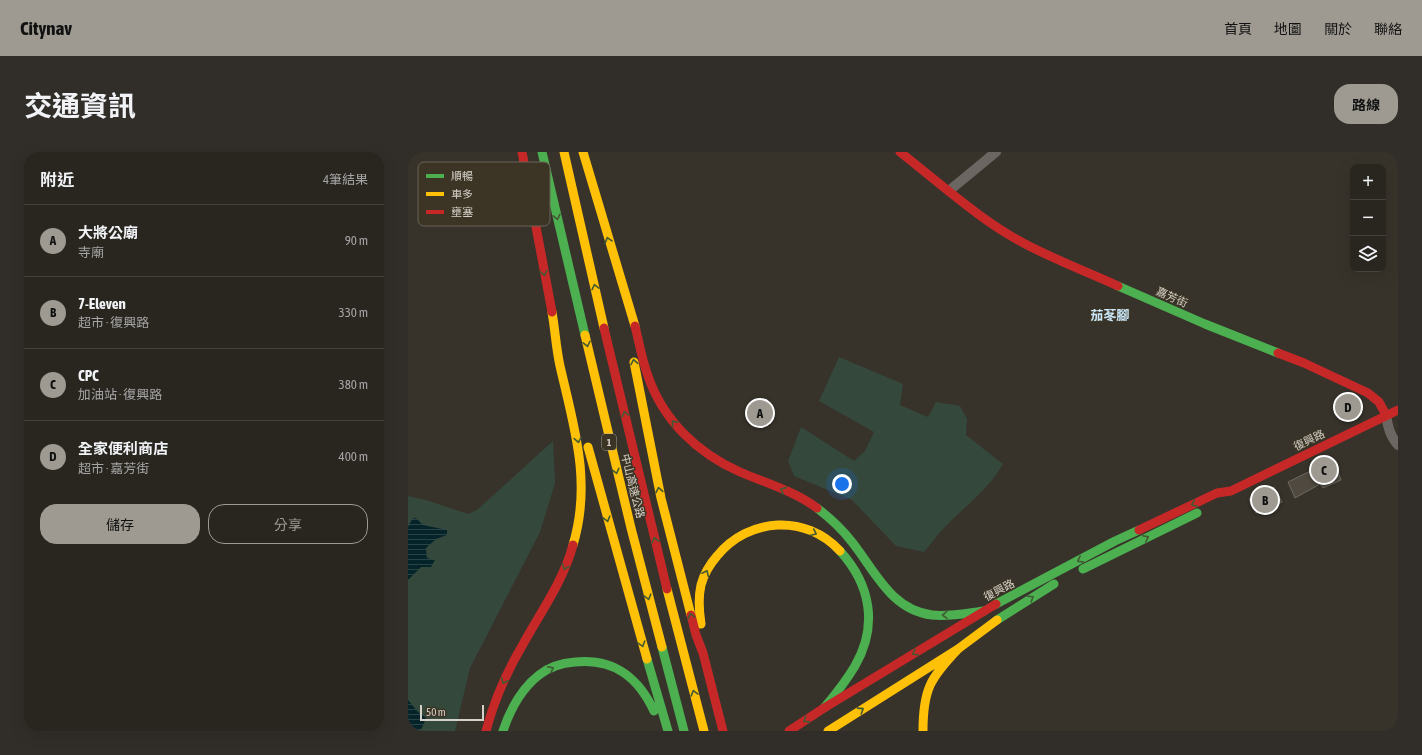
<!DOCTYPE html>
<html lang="zh-TW">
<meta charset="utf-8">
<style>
:root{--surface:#292620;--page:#312e29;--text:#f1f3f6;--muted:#a5a5a5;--line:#45433e;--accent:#9e9a91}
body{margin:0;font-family:"Asap Condensed","Noto Sans TC",sans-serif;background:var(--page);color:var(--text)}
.controls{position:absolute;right:12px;top:12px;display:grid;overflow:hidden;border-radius:8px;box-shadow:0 4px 16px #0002}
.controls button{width:36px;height:36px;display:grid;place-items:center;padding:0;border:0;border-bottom:1px solid var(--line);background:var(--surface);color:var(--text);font:20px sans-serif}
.scale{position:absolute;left:12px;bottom:10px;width:64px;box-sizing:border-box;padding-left:4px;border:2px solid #d5d1c8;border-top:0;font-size:11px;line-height:14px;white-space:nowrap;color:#d5d1c8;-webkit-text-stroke:3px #3c3526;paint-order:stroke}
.you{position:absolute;left:434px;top:332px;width:14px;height:14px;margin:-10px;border:3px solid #fff;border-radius:50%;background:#1a73e8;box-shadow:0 0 0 6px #1a73e833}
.badge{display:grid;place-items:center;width:26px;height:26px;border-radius:50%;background:var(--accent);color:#111;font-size:13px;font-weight:700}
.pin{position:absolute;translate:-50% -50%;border:2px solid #fff;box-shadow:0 1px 4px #0006}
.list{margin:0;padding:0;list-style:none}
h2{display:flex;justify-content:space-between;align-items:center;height:52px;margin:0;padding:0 16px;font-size:17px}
h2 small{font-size:13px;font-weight:400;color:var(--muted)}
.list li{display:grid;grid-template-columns:26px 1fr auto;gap:12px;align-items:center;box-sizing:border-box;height:72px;padding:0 16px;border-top:1px solid var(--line)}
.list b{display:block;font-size:15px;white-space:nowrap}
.list p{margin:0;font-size:13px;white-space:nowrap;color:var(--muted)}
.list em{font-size:13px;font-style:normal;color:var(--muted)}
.actions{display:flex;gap:8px;padding:12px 16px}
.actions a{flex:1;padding:9px 0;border:1px solid var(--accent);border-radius:16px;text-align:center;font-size:14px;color:var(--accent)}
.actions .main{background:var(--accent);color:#111}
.icon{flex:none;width:22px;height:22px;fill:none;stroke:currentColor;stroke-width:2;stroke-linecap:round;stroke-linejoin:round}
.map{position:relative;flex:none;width:990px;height:579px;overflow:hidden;border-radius:16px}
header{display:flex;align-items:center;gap:24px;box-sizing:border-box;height:56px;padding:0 20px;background:var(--accent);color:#111}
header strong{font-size:19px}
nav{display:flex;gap:22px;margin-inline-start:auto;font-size:14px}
.intro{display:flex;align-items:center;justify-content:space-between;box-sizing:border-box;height:96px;padding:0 24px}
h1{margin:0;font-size:28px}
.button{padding:10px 18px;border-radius:16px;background:var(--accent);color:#111;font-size:14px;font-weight:700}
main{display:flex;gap:24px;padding:0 24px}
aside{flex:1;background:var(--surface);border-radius:16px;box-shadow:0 4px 16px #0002}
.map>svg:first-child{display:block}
.green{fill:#34483c}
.water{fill:url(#water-rules)}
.building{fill:#4f493f;stroke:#6f6b64}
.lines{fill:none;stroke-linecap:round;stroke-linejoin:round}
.street{stroke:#6c6663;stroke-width:10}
.fast{stroke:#4caf50;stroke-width:9}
.slow{stroke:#ffc107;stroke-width:9}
.jam{stroke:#c62828;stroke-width:9}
.oneway{stroke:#415a33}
.labels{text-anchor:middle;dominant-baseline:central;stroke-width:3;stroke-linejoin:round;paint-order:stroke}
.shield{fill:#3c3526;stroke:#a7a297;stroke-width:1}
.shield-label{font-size:10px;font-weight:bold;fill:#d5d1c8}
.street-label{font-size:11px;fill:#d5d1c8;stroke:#3c3526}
.quarter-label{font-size:13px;font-weight:bold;fill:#cae8fa;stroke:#3c3526}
.key{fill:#3c3526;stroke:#6a6457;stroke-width:1}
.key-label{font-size:11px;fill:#d5d1c8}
</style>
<header>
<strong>Citynav</strong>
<nav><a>首頁</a><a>地圖</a><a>關於</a><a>聯絡</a></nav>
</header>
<div class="intro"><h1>交通資訊</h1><a class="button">路線</a></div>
<main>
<aside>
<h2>附近<small>4筆結果</small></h2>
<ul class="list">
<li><span class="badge">A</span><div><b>大將公廟</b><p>寺廟</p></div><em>90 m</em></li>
<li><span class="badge">B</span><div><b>7-Eleven</b><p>超市 · 復興路</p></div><em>330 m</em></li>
<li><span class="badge">C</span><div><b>CPC</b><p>加油站 · 復興路</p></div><em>380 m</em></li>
<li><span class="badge">D</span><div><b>全家便利商店</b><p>超市 · 嘉芳街</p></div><em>400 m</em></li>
</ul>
<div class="actions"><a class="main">儲存</a><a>分享</a></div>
</aside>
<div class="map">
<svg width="990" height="579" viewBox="0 0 990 579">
<defs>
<pattern id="water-rules" width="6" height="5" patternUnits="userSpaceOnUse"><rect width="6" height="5" fill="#052429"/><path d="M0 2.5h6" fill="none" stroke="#294347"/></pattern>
</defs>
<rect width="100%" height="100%" fill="#37332b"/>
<path class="green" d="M431,205L495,232L492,253L520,265L528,250L552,254L559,267L558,283L595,312C580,338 556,355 536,376C529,383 523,392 516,400L488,394L444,348L386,324L380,309L393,275L446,309L457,299L466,280L411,249Z
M145,289L147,331L132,380L62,516L47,579H0V344L18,348L60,362L69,358Z"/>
<path class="water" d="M8,366L15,373L39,378V383L28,387L18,396L19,406L27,408L23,415H13L0,428V375L4,367Z
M0,548L10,560L18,566C13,579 14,579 0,579Z"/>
<path class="building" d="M925,308L933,328L915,336L912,332L887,346L880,330Z
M866,335L874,350L848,361L841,347Z"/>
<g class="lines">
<path class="street" d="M542,38L588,0
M978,263C980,275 982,284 990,293"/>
<path class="fast" d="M134,0L177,183
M710,134L797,172L870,201
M409,356C422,366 434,377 444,390C467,419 483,458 524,463C542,465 559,461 576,459
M675,417L789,361
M588,452L707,389L731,378
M589,468L646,432
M254,495L276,579
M239,507L260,579
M416,556C427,543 438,529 447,514C470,474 463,433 432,399
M95,579C102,558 113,537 131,523C141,515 154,511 167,510C206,506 230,525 246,559"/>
<path class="slow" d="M156,0L196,176
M175,0L227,174
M144,160C147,177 148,196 152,214C166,275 184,330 165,393
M177,183L223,376L254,495
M226,210L253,346L283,463
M180,295L239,507
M259,437L296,579
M293,472C291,459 290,446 293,433C296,422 302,412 309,404C341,365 398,362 432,399
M420,579L550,497L589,468
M515,579C515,538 522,526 550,497"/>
<path class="jam" d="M114,0L144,160
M492,0C534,33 575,71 623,95C651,109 681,121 710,134
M227,174C231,190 234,208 240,224C255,268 289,301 332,320C358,331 386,339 409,356
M196,176L259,437
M870,201L896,211L960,241L971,250L978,263
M731,378L809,341L823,339L990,258
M283,463L288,483L295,501L315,579
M78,579C86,549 98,521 114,494C132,461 155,430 165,393
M381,579L416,556L588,452"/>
</g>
<defs><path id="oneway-chevron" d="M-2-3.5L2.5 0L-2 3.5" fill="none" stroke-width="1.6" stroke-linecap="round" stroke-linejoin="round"/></defs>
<g class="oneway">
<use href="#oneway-chevron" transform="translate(149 65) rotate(77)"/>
<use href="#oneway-chevron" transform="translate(200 88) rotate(-106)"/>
<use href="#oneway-chevron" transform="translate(136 121) rotate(79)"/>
<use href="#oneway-chevron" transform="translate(187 135) rotate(-103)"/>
<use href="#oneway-chevron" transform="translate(179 192) rotate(77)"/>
<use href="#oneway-chevron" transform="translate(226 210) rotate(-101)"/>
<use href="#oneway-chevron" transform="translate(217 262) rotate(-104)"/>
<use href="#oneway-chevron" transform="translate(266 271) rotate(-131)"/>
<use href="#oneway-chevron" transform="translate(170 288) rotate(79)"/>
<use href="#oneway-chevron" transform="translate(208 319) rotate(76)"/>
<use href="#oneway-chevron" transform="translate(251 338) rotate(-101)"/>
<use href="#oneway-chevron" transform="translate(375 338) rotate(-156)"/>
<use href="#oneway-chevron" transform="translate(786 352) rotate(155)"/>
<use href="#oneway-chevron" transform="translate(199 367) rotate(75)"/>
<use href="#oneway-chevron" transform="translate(406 381) rotate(25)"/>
<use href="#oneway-chevron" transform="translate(738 386) rotate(-26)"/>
<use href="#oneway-chevron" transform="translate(247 388) rotate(-103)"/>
<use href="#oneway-chevron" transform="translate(672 408) rotate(152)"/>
<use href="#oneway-chevron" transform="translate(157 415) rotate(112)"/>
<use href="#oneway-chevron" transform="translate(298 421) rotate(-64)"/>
<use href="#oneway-chevron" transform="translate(240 445) rotate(75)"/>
<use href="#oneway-chevron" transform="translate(623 446) rotate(-32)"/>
<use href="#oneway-chevron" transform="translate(537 463) rotate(178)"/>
<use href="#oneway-chevron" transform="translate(283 464) rotate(-104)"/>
<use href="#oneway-chevron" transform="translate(234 492) rotate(73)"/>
<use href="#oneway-chevron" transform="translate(507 501) rotate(149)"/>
<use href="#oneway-chevron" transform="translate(143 517) rotate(-26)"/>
<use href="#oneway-chevron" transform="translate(96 529) rotate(115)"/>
<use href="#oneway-chevron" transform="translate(286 541) rotate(-105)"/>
<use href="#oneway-chevron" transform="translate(453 558) rotate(-33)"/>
<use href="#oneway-chevron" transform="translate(398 568) rotate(147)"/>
</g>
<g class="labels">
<rect class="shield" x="194" y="282" width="14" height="16" rx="3"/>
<g class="shield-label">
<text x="201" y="290">1</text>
</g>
<g class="street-label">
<text transform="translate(764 145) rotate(24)">嘉芳街</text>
<text transform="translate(901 288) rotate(-26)">復興路</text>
<text transform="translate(225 334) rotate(76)">中山高速公路</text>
<text transform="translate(591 438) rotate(-28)">復興路</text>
</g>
<g class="quarter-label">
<text x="702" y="163">茄苳腳</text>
</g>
</g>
<rect x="10" y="10" width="132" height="64" rx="6" class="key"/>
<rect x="18" y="22" width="18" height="4" fill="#4caf50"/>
<rect x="18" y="40" width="18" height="4" fill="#ffc107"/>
<rect x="18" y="58" width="18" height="4" fill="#c62828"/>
<g class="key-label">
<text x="43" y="28">順暢</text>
<text x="43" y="46">車多</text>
<text x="43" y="64">壅塞</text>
</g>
</svg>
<div class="controls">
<button>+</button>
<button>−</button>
<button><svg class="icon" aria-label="layers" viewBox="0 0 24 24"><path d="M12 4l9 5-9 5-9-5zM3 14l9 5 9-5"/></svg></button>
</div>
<div class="scale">50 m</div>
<div class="you"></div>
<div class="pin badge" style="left:352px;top:261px">A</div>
<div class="pin badge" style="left:857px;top:348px">B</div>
<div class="pin badge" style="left:916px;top:318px">C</div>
<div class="pin badge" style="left:940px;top:255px">D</div>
</div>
</main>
